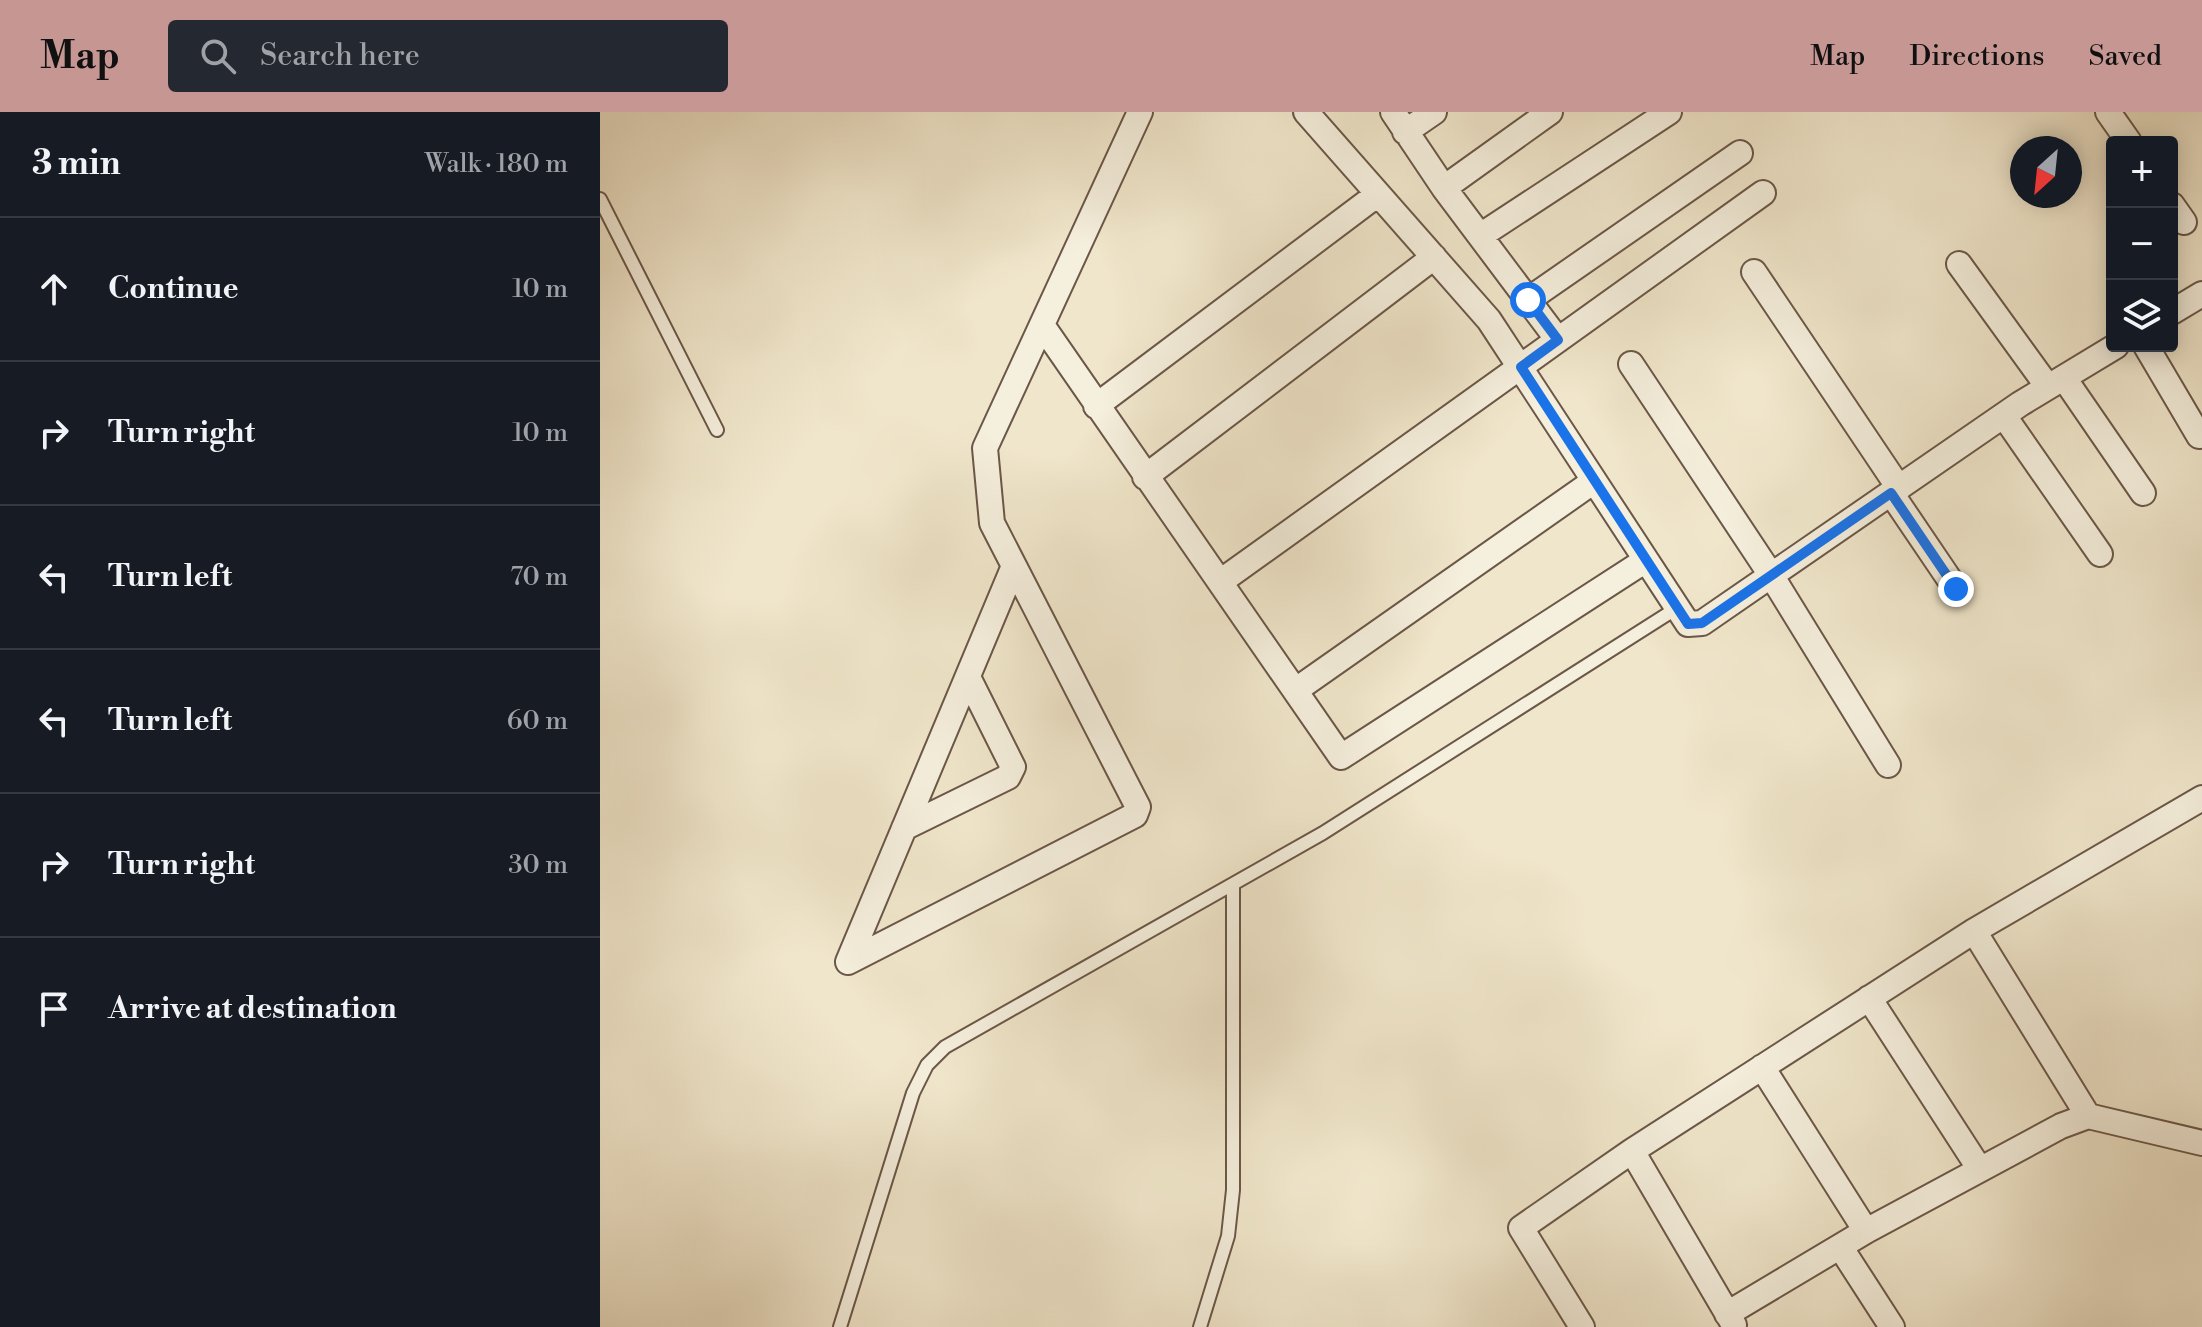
<!DOCTYPE html>
<meta charset="utf-8">
<style>
:root{--surface:#171b24;--page:#242831;--text:#f1f3f6;--muted:#9ea1a6;--line:#363941;--accent:#c59692}
body{margin:0;font-family:"Libre Bodoni",serif;background:var(--page);color:var(--text)}
.controls{position:absolute;right:24px;top:24px;display:grid;overflow:hidden;border-radius:8px;box-shadow:0 4px 20px #0003}
.controls button{width:72px;height:72px;display:grid;place-items:center;padding:0;border:0;border-bottom:2px solid var(--line);background:var(--surface);color:var(--text);font:40px sans-serif}
.compass{position:absolute;left:1410px;top:24px;width:72px;height:72px;border-radius:50%;background:var(--surface);box-shadow:0 4px 20px #0003;rotate:207deg}
.stop{position:absolute;width:24px;height:24px;margin:-18px;border:6px solid #1a73e8;border-radius:50%;background:#fff}
.stop.end{background:#1a73e8;border-color:#fff;box-shadow:0 2px 8px #0008}
.list{margin:0;padding:0;list-style:none}
h2{display:flex;justify-content:space-between;align-items:center;height:104px;margin:0;padding:0 32px;font-size:34px}
h2 small{font-size:26px;font-weight:400;color:var(--muted)}
.list li{display:grid;grid-template-columns:52px 1fr auto;gap:24px;align-items:center;box-sizing:border-box;height:144px;padding:0 32px;border-top:2px solid var(--line)}
.list b{display:block;font-size:30px;white-space:nowrap}
.list em{font-size:26px;font-style:normal;color:var(--muted)}
.icon{flex:none;width:44px;height:44px;fill:none;stroke:currentColor;stroke-width:2;stroke-linecap:round;stroke-linejoin:round}
.map{position:relative;flex:none;width:1602px;height:1215px;overflow:hidden}
header{display:flex;align-items:center;gap:48px;box-sizing:border-box;height:112px;padding:0 40px;background:var(--accent);color:#111}
header strong{font-size:38px}
nav{display:flex;gap:44px;margin-inline-start:auto;font-size:28px}
.search{width:560px;height:72px;background:var(--page);display:flex;align-items:center;gap:20px;box-sizing:border-box;padding:0 28px;border-radius:8px;color:var(--muted);font-size:30px}
main{display:flex}
aside{flex:1;background:var(--surface)}
.map>svg:first-child{display:block}
.lines{fill:none;stroke-linecap:round;stroke-linejoin:round}
.service-casing{stroke:#6b5748;stroke-width:16}
.minor-casing{stroke:#6b5748;stroke-width:28}
.service{stroke:#f5efdd;stroke-width:12}
.minor{stroke:#f5efdd;stroke-width:24}
.route{stroke:#1a73e8;stroke-width:10}
</style>
<header>
<strong>Map</strong>
<div class="search"><svg class="icon" aria-label="search" viewBox="0 0 24 24"><circle cx="10" cy="10" r="6"/><path d="M15 15l6 6"/></svg>Search here</div>
<nav><a>Map</a><a>Directions</a><a>Saved</a></nav>
</header>
<main>
<aside>
<h2>3 min<small>Walk · 180 m</small></h2>
<ul class="list">
<li><svg class="icon" aria-label="ahead" viewBox="0 0 24 24"><path d="M12 20V5M6 11l6-6 6 6"/></svg><div><b>Continue</b></div><em>10 m</em></li>
<li><svg class="icon" aria-label="right" viewBox="0 0 24 24"><path d="M7 20v-9h11M14 6l5 5-5 5"/></svg><div><b>Turn right</b></div><em>10 m</em></li>
<li><svg class="icon" aria-label="left" viewBox="0 0 24 24"><path d="M17 20v-9H6M10 6l-5 5 5 5"/></svg><div><b>Turn left</b></div><em>70 m</em></li>
<li><svg class="icon" aria-label="left" viewBox="0 0 24 24"><path d="M17 20v-9H6M10 6l-5 5 5 5"/></svg><div><b>Turn left</b></div><em>60 m</em></li>
<li><svg class="icon" aria-label="right" viewBox="0 0 24 24"><path d="M7 20v-9h11M14 6l5 5-5 5"/></svg><div><b>Turn right</b></div><em>30 m</em></li>
<li><svg class="icon" aria-label="arrive" viewBox="0 0 24 24"><path d="M6 21V4h12l-3 4 3 4H6"/></svg><div><b>Arrive at destination</b></div></li>
</ul>
</aside>
<div class="map">
<svg width="1602" height="1215" viewBox="0 0 1602 1215">
<rect width="100%" height="100%" fill="#f0e6cb"/>
<filter id="stains"><feTurbulence type="fractalNoise" baseFrequency=".0025" numOctaves="4"/><feColorMatrix values="0 0 0 0 .2 0 0 0 0 .09 0 0 0 0 .02 0 0 0 .5 -.17"/></filter>
<radialGradient id="worn" r=".72"><stop offset=".6" stop-color="#630" stop-opacity="0"/><stop offset="1" stop-color="#630" stop-opacity=".3"/></radialGradient>
<g class="lines">
<g class="service-casing">
<path id="service" d="M0,87L117,318
M240,1215L313,981L327,953L345,935L723,721L1077,496
M600,1215L628,1124L633,1078V775"/>
</g>
<g class="minor-casing">
<path id="minor" d="M706,0L889,208L1088,512L1102,511L1420,292L1516,234
M793,0L844,76L958,228
M1508,0L1529,30
M805,20L834,0
M844,76L950,0
M1572,93L1584,110
M880,124L1069,0
M1359,152L1448,275
M1154,160L1299,376
M928,188L1140,41
M1572,200L1602,182
M442,213L741,645L1046,448
M1546,234L1599,324
M1031,252L1171,463L1288,653
M1464,266L1543,381
M496,294L778,82
M1404,304L1500,442
M545,365L834,145
M1291,381L1356,477
M620,470L1163,81
M696,578L994,369
M304,716L408,665L413,655L368,565
M1374,819L1488,1004
M248,850L535,703L538,695L392,411L385,336L540,0
M248,850L414,454
M1269,886L1379,1056
M1162,955L1266,1119
M1032,1039L1134,1213
M1241,1136L1292,1215
M1127,1202L1266,1119L1461,1014L1488,1004L1602,1031
M982,1215L921,1116L1032,1039L1374,819L1602,686"/>
</g>
<use href="#service" class="service"/>
<use href="#minor" class="minor"/>
</g>
<g class="lines">
<path class="route" d="M928,188L958,228L921,255L1088,512L1102,511L1291,381L1356,477"/>
</g>
<rect width="100%" height="100%" filter="url(#stains)"/>
<rect width="100%" height="100%" fill="url(#worn)"/>
</svg>
<div class="controls">
<button>+</button>
<button>−</button>
<button><svg class="icon" aria-label="layers" viewBox="0 0 24 24"><path d="M12 4l9 5-9 5-9-5zM3 14l9 5 9-5"/></svg></button>
</div>
<svg class="compass" viewBox="-18 -18 36 36"><path d="M0-13l5 13h-10z" fill="#e53935"/><path d="M0 13l5-13h-10z" fill="#9ea1a6"/></svg>
<div class="stop" style="left:928px;top:188px"></div>
<div class="stop end" style="left:1356px;top:477px"></div>
</div>
</main>
